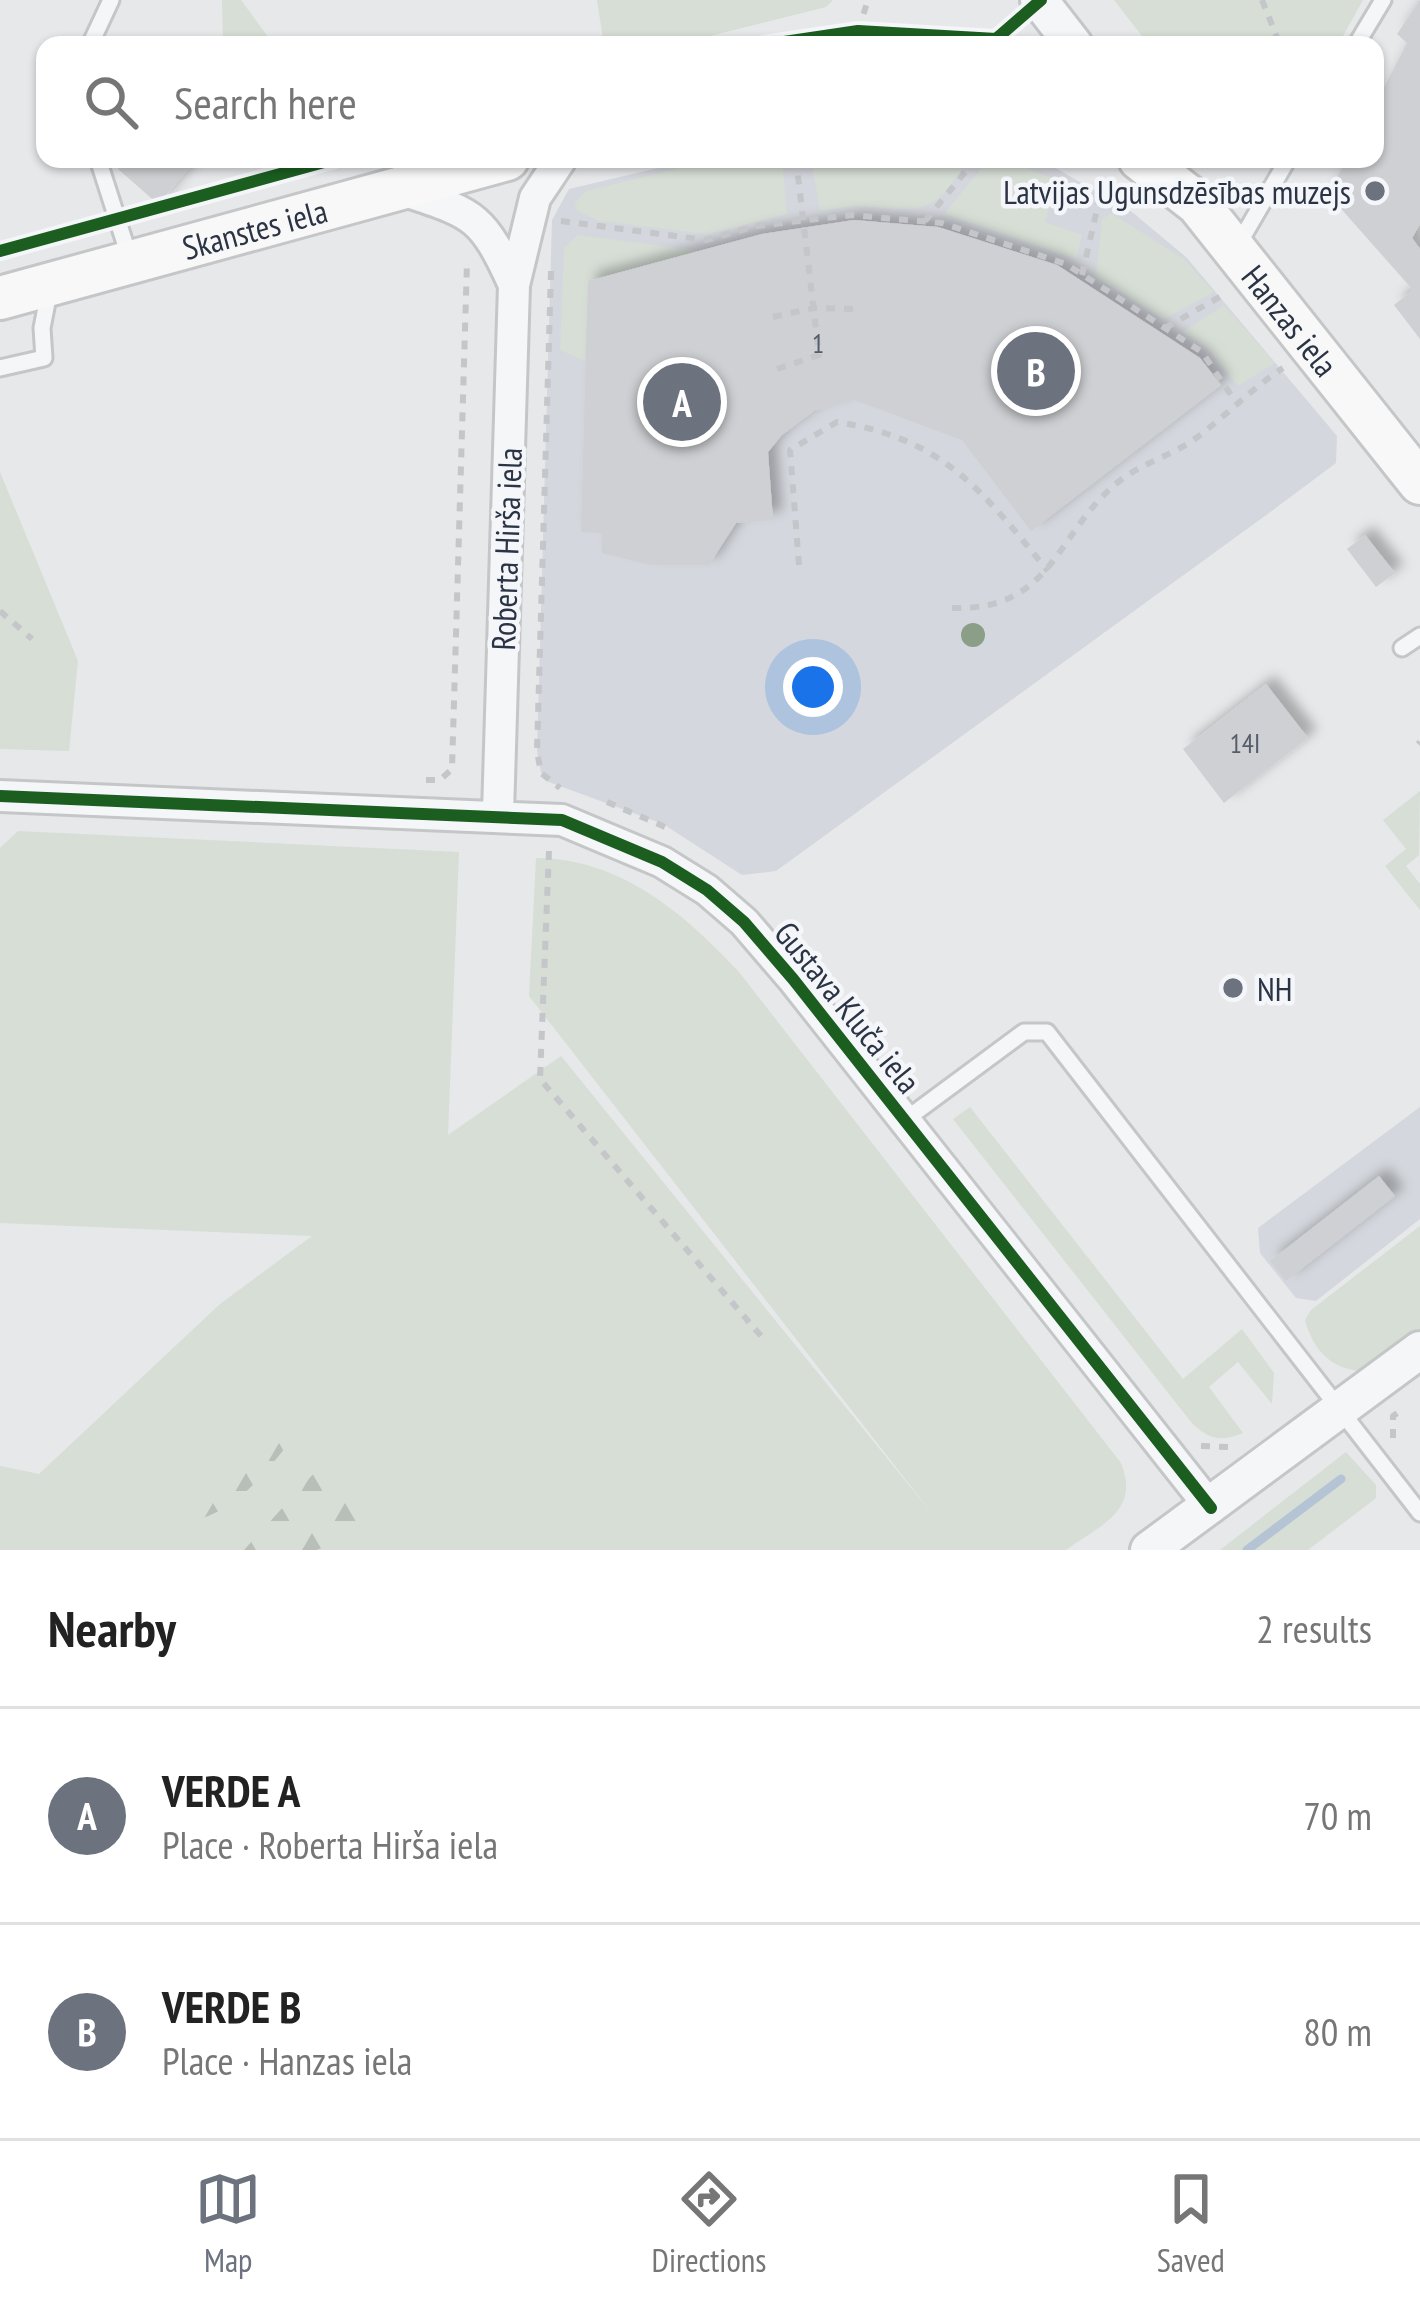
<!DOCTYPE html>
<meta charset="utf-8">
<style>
:root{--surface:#fff;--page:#f2f2f2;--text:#222;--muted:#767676;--line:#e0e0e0;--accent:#6c737f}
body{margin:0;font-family:"PT Sans Narrow",sans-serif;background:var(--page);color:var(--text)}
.you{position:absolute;left:813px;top:687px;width:42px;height:42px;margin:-30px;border:9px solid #fff;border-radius:50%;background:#1a73e8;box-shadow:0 0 0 18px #1a73e833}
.badge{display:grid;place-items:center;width:78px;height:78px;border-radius:50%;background:var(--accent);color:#fff;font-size:39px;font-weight:700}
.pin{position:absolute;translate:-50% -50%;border:6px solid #fff;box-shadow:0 3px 12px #0006}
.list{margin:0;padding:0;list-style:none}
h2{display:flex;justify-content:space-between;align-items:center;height:156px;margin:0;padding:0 48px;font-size:51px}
h2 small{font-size:39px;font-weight:400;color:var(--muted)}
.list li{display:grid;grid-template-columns:78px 1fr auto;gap:36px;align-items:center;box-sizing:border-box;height:216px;padding:0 48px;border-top:3px solid var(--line)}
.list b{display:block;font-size:45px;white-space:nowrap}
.list p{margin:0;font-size:39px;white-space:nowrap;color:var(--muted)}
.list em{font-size:39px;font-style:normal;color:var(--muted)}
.icon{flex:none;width:66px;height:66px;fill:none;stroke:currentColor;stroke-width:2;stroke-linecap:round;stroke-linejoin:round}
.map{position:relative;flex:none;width:1420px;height:1550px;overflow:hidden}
.search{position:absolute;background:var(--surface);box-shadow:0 3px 9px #0004;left:36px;right:36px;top:36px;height:132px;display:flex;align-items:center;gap:30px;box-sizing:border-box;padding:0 42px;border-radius:24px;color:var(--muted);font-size:45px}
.sheet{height:588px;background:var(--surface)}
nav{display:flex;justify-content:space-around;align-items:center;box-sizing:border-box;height:168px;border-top:3px solid var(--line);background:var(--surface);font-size:33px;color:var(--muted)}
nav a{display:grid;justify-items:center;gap:6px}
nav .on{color:var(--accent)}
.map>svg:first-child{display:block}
.built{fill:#d4d7dd}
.green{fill:#d6ded6}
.forest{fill:url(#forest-firs)}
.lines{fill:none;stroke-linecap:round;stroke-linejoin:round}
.stream{stroke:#b4c4d5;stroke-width:9}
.building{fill:#ced0d3;filter:url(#shadow)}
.service-casing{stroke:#c4c6c8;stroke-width:21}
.minor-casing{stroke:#c4c6c8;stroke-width:36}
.tertiary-casing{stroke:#c4c6c8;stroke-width:42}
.secondary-casing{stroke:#c4c6c8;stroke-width:48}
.path{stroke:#c5c6ca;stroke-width:6;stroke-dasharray:9 9;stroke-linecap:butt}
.service{stroke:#f5f6f7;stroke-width:15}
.minor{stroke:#f5f6f7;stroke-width:30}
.tertiary{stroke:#f5f6f7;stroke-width:36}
.secondary{stroke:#f8f8f8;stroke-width:42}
.cycleway-casing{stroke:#f4f6f9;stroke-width:20}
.cycleway{stroke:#1b5e20;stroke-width:12}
.tree{fill:#8a9e88}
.poi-dot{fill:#6c737f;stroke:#f4f6f9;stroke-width:4.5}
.labels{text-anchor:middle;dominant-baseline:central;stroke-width:9;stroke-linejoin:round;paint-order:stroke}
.number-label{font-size:27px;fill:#545c69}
.poi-label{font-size:33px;fill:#2b3445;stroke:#f4f6f9;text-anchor:end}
.street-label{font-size:33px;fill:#2b3445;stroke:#f4f6f9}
</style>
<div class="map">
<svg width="1420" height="1550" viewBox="0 0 1420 1550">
<defs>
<pattern id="forest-firs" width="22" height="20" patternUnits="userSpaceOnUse" patternTransform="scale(3)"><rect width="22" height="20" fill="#d6ded6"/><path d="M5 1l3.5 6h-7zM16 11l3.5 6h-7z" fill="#b8bfb9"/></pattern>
<filter id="shadow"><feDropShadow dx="9" dy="-9" stdDeviation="6" flood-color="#0004"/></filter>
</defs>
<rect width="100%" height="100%" fill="#e6e8ea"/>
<path class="built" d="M696,159H1040L1132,212L1186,257L1337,436L1336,463L1269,513L776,871L742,875L663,824L549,782L541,773L537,751L552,220L569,189Z
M1420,1107V1219L1316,1301L1296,1298L1260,1253L1258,1228Z"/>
<path class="green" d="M222,0H241L274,45H223Z
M597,0H833L826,7L674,45H604Z
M1114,0H1363L1338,45H1149Z
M717,159H782L787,214L707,234L599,221L577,211L575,203L586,191Z
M811,159H967C934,220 917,210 857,206C845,206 832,211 820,210Z
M989,159H1005L1057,180L1045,222L1082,235L1076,259L944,214Z
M1111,213L1184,259L1214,292L1164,319L1096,277L1102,219Z
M578,235L701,251L589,281L585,361L560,350L564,248Z
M1224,305L1275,363L1238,386L1206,347L1183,332Z
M0,472L78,661L69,751L0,749Z
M1420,791L1419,855L1406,866L1420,884V910L1385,866L1406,849L1383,820Z
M18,831L459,852L448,1135L561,1056L934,1516L529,996L536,858C620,858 685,914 739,972L1121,1463C1140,1511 1102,1524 1066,1550H0V1466L39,1474L220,1304L312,1236L0,1223V848Z
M970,1107L1183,1379L1242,1329L1274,1373L1272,1404L1238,1362L1209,1387L1243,1433C1220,1442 1209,1440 1191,1422L953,1119Z
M1420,1226V1333L1361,1371C1331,1369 1313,1350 1305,1320L1311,1310Z
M1346,1452L1376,1485V1498L1308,1550H1220Z"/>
<path class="forest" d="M281,1417L294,1420L297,1433C265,1473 235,1516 181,1523L192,1497Z
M349,1465L370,1502L354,1538L316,1550H244L316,1471Z"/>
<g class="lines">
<path class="stream" d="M1247,1550L1341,1479"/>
</g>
<path class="building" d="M1420,0V224L1412,238L1420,249V339L1394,305L1413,290L1328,194L1347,159H1375V105L1407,43L1397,34Z
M127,159H197L158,204L118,169Z
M854,220L938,227L1057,265L1200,358L1221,385L1031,531L962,440L852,399L814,411L782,435L768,452L773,520L736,523L709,565H650L602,553V533L581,532L588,281L762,234Z
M1365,535L1395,573L1376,587L1347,549Z
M1266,684L1308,738L1224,803L1183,749Z
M1379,1176L1395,1196L1286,1281L1270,1261Z"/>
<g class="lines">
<g class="service-casing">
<path id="service" d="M90,45L111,0
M1356,45L1383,0
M98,159L130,259
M1238,245L1288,159
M0,368L44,358L42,328L50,287
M1402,648L1420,636
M905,1120L1024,1032H1047L1420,1513"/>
</g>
<g class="minor-casing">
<path id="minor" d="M399,189C473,214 481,212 514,285
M0,796L562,820L662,862L707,890L744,922L793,979L1211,1508
M498,813L514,285L535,198L561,159"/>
</g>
<g class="tertiary-casing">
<path id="tertiary" d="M1039,0L1074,45
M1149,1550L1420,1350"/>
</g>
<g class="secondary-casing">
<g id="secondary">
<path id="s1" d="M1140,159L1198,204L1420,483"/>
<path id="s2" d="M0,298L507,159"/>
</g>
</g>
<path class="path" d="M1262,0L1280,45
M858,31L868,0
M995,45L996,39
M561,221L706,240L756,226L851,215L942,223L1066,264L1202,352L1235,401
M925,221L976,159
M551,271L537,751L541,773L560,788
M1082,275L1101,192
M773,317L814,308L858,309
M1165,328L1223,295
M777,369L819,355L796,159
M799,565L790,450L837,422C945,439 982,491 1048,571
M952,608C1056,611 1055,530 1122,479C1145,462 1173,455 1196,438C1226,416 1251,389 1283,368
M0,611L32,639
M1418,744L1420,742
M426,780H440L452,769L467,262
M607,802L672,830
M549,851L540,1079L761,1336
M1393,1438V1416L1399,1412
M1201,1446L1229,1447"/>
<use href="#service" class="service"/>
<use href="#minor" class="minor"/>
<use href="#tertiary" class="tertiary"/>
<use href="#secondary" class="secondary"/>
<g class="cycleway-casing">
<path id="cycleway" d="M764,45L858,31L996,39L1041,0
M0,251L335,159
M0,796L562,820L662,862L707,890L744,922L793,979L1211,1508"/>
</g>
<use href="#cycleway" class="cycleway"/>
</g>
<circle class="tree" cx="973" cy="635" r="12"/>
<g class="poi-dot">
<circle cx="1375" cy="191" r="12"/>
<circle cx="1233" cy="988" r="12"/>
</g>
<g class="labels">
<g class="number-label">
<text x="818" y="343">1</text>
<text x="1245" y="743">14I</text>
</g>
<g class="poi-label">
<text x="1351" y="191">Latvijas Ugunsdzēsības muzejs</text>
<text x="1257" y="988" text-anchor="start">NH</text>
</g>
<g class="street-label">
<text stroke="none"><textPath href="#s2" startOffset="264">Skanstes iela</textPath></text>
<text stroke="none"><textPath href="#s1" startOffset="222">Hanzas iela</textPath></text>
<text transform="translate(506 549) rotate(-88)">Roberta Hirša iela</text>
<text transform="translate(848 1007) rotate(51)">Gustava Kluča iela</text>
</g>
</g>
</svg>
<div class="you"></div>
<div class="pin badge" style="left:682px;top:402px">A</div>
<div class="pin badge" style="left:1036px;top:371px">B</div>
<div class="search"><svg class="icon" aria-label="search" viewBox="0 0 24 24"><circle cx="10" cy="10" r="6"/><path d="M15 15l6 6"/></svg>Search here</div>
</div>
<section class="sheet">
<h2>Nearby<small>2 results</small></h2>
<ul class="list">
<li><span class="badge">A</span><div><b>VERDE A</b><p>Place · Roberta Hirša iela</p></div><em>70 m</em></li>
<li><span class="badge">B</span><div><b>VERDE B</b><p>Place · Hanzas iela</p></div><em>80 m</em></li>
</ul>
</section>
<nav>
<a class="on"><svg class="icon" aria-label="map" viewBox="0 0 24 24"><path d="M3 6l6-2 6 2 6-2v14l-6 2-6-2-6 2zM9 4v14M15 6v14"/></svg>Map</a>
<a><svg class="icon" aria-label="directions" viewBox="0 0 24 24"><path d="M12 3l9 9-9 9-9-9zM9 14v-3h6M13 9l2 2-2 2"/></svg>Directions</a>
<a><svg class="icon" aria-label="saved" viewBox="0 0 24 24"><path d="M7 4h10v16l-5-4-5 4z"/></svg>Saved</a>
</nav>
